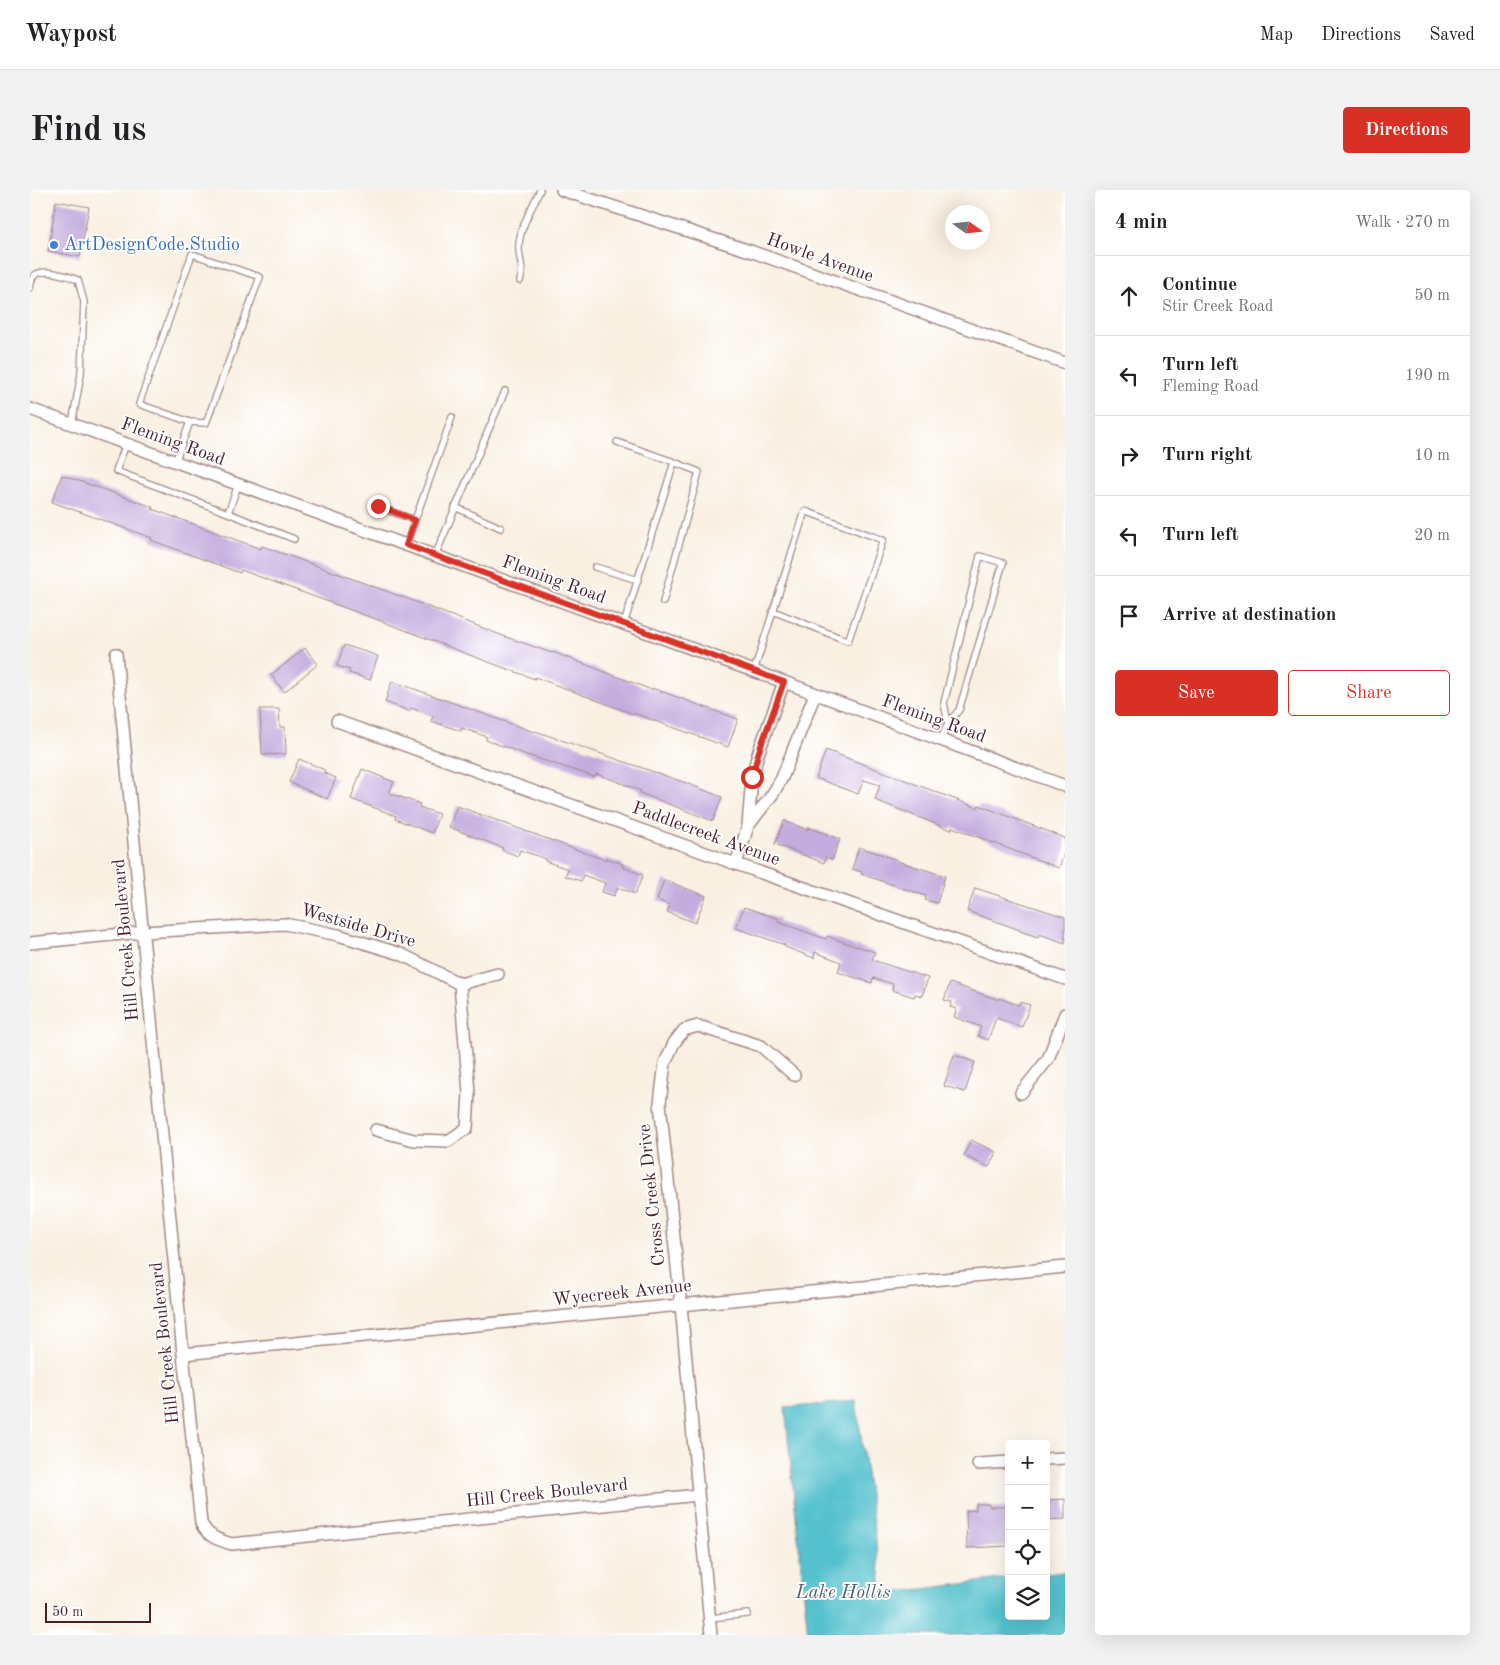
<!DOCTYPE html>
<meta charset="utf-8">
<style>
:root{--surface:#fff;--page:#f2f2f2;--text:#202124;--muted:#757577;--line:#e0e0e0;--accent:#d93025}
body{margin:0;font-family:"Old Standard TT",serif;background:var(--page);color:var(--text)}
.controls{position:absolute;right:15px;bottom:15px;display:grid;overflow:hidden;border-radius:5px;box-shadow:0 5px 20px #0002}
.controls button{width:45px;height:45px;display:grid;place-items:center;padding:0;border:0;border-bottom:1px solid var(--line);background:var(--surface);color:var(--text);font:25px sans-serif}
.compass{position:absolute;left:915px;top:15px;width:45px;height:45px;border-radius:50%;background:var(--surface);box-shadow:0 5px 20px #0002;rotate:104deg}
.scale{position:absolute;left:15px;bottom:12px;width:106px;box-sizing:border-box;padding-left:5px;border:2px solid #4a1f2b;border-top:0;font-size:14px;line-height:18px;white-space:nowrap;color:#4a1f2b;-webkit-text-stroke:4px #fff;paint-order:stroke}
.stop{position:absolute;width:15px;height:15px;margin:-11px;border:4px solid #d93025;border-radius:50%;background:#fff}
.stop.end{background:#d93025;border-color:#fff;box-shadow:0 1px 5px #0008}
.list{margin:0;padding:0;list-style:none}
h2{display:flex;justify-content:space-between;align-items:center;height:65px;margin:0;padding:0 20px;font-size:21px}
h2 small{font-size:16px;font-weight:400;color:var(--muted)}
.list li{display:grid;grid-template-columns:32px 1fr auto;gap:15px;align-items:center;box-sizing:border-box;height:80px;padding:0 20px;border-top:1px solid var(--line)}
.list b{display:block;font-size:19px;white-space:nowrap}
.list p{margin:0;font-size:16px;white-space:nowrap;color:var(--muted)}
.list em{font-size:16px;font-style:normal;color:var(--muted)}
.actions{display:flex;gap:10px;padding:15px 20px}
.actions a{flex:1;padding:11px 0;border:1px solid var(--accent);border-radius:5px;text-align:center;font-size:18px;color:var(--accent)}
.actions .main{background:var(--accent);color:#fff}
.icon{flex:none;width:28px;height:28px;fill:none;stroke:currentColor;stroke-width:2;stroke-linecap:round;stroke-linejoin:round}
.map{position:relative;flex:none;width:1035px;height:1445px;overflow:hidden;border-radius:5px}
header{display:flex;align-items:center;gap:30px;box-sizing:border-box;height:70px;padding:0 25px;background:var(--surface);border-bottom:1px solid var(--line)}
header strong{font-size:24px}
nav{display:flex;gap:28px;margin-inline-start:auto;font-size:18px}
.intro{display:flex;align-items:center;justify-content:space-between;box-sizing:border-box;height:120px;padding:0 30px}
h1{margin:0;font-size:35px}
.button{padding:12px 22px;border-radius:5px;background:var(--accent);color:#fff;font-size:18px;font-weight:700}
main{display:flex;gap:30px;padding:0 30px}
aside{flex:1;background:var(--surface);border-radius:5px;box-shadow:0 5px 20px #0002}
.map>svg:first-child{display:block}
.water{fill:#55c1ce;stroke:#50707c}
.building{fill:#c4acde}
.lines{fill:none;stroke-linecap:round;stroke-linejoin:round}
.service-casing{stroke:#a28886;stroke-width:8}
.minor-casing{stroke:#a28886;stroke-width:14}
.service{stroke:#fff;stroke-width:5.5}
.minor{stroke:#fff;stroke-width:11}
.route{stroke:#d93025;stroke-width:6}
.shop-dot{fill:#3f7fe0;stroke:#fff;stroke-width:2}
.labels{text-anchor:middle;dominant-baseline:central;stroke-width:4;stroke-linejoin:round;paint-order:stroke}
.shop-label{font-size:18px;fill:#366cbe;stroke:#fff;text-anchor:start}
.street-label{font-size:18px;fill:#4a1f2b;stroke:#fff}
.water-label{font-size:19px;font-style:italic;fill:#4e606c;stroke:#fff}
</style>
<header>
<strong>Waypost</strong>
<nav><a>Map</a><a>Directions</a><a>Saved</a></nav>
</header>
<div class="intro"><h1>Find us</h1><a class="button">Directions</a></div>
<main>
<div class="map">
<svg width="1035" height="1445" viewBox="0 0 1035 1445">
<rect width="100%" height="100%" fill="#fff"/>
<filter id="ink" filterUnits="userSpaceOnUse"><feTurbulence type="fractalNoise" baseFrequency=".02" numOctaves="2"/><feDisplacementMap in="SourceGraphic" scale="10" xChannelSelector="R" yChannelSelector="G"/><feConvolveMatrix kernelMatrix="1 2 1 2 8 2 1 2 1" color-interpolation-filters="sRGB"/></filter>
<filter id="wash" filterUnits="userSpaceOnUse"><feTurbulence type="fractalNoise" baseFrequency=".0096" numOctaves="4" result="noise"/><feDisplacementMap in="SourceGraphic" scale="20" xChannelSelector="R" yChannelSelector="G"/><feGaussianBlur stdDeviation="1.12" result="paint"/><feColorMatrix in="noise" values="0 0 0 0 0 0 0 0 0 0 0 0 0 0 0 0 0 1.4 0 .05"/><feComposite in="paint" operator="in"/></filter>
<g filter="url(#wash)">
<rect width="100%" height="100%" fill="#f9f0e2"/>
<path class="water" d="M826,1211L853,1404L979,1388V1426H1016V1384L1035,1382V1445H778L755,1218Z"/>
<g id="blocks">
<path class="building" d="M26,11L59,17L50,67L18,61Z
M32,285L123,317L122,319L182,341L231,359L232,356L378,409L476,447L522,463L523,462L622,500V498L708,529L698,557L603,523V524L505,487V489L453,470L351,431L211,380L210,383L121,350L122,348L22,312Z
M314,455L348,466L340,490L319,483L320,480L307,476Z
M275,458L288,474L254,502L241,485Z
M362,491L504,542L505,541L656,593L692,607L683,631L610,603L611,601L586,591L566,584L565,587L497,565L456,550L457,547L432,538L431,541L401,531L403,526L381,518L379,521L355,512Z
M230,519H249L250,537H255L256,564L232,565Z
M796,560L948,618L949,615L1035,648V661L1029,678L922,637L921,640L845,610L850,595L834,590L828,604L786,588Z
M269,569L295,580L294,583L306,588L297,609L259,592Z
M332,579L364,592L359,603L390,614L389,617L409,624L402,643L365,629L366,626L321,609Z
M427,616L575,670L576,668L593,674L592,677L613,685L605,704L588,697L584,706L572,702L575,693L553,685L551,691L535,686L538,679L515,671L516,669L490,660L488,666L472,660L473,658L419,637Z
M754,631L778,640V637L810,649L802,670L796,667L794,673L745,654Z
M829,657L868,670L867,671L915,686L907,713L895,710L896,706L831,684L832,682L822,679Z
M634,690L676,706L665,733L637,722L640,715L627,710Z
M945,698L1035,727V753L1009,744L1008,747L990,741V740L937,721Z
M714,717L749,729L748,732L796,749L797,746L827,757V756L845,762L842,770L898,788L892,806L885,804L884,807L862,800L863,794L843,788L842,793L808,782L811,772L785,762L784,768L755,757V755L706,738Z
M920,793L969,810V808L988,815L990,812L1000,815L992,837L966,828L958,850L948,846L951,837L924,827L927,819L920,817L922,812L914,810Z
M924,865L945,872L935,902L914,896Z
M941,950L966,962L959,977L934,966Z
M1035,1309V1329L1016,1330V1310Z
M946,1314H958L960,1317H979V1356L937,1358L936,1321L946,1320Z"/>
</g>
</g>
<g filter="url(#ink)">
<use href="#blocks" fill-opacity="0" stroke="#a28886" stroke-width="1"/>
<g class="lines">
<g class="service-casing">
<path id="service" d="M490,91C495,75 488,71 489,56C489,39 503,16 510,0
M0,98C1,94 1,89 4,86C11,77 39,86 48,90L54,112L51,184L42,234
M587,252L644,272L594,434
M96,254L86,281L198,323
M145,272L160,232L109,214L162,64L230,87L176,233L160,232
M208,295L198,323L264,349
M348,317L385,330
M425,317L471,338
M376,355L422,227
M405,366L475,201
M565,377L608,390
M633,412L669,282L644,272
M724,481L775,321L853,350L818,451L743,421
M911,550L918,533L929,520L973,373L950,366L914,513L918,533
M679,1428L718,1424"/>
</g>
<g class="minor-casing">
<path id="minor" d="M532,0L723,62L1035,173
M0,219L754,492L1035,596
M86,464L153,1164L171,1333C178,1347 188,1350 202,1354L668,1305
M307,531L706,674L1035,789
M718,636L742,605L752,588L785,504
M706,674L718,636L722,587L728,564L754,492
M0,753L113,742L255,734L308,745L371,764L430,794L439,902L437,938L418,951L384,950L346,940
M430,794L468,784
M991,903L1018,869L1035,824
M153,1164L1035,1077
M1016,1269L1035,1268
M948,1274L979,1272
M681,1445L651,1115L630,913L635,873L644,853L654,840L668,836L731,856L764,885"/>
</g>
<use href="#service" class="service"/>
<use href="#minor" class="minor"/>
</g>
</g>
<g class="lines" filter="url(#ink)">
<path class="route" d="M348,316L385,330L376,355L754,492L728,564L722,587"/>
</g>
<circle class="shop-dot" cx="24" cy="55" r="5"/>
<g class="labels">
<g class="shop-label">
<text x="34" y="55">ArtDesignCode.Studio</text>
</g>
<g class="street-label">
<text transform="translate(790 68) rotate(20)">Howle Avenue</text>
<text transform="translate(143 252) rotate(20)">Fleming Road</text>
<text transform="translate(524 390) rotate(20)">Fleming Road</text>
<text transform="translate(904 529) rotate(20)">Fleming Road</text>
<text transform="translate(676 644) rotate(20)">Paddlecreek Avenue</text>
<text transform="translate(328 736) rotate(16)">Westside Drive</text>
<text transform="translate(96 750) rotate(-95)">Hill Creek Boulevard</text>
<text transform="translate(622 1005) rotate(-96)">Cross Creek Drive</text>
<text transform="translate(592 1103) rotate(-6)">Wyecreek Avenue</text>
<text transform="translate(135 1153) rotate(-96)">Hill Creek Boulevard</text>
<text transform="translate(517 1303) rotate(-6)">Hill Creek Boulevard</text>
</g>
<g class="water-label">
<text x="813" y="1403">Lake Hollis</text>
</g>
</g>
</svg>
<div class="controls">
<button>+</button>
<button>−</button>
<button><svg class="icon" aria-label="locate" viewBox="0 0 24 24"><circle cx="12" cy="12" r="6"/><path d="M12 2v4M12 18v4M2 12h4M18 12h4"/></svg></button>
<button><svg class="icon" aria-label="layers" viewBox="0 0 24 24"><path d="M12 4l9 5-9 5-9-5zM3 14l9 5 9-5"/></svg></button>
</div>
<svg class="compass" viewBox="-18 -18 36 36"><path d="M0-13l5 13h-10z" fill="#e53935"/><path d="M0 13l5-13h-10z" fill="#757577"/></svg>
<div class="scale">50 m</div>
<div class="stop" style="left:722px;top:587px"></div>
<div class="stop end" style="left:348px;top:316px"></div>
</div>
<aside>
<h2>4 min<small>Walk · 270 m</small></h2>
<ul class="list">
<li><svg class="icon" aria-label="ahead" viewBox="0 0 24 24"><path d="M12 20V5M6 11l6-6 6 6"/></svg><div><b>Continue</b><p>Stir Creek Road</p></div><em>50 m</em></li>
<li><svg class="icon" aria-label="left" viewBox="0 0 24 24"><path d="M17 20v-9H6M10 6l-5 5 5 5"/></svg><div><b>Turn left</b><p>Fleming Road</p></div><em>190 m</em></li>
<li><svg class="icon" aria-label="right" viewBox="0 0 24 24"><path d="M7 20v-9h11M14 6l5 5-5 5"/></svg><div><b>Turn right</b></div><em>10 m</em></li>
<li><svg class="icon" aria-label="left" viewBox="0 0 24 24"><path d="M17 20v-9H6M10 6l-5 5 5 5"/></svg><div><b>Turn left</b></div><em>20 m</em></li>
<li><svg class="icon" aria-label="arrive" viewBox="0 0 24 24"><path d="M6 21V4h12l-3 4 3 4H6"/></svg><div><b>Arrive at destination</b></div></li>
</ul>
<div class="actions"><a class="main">Save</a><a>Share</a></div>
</aside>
</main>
